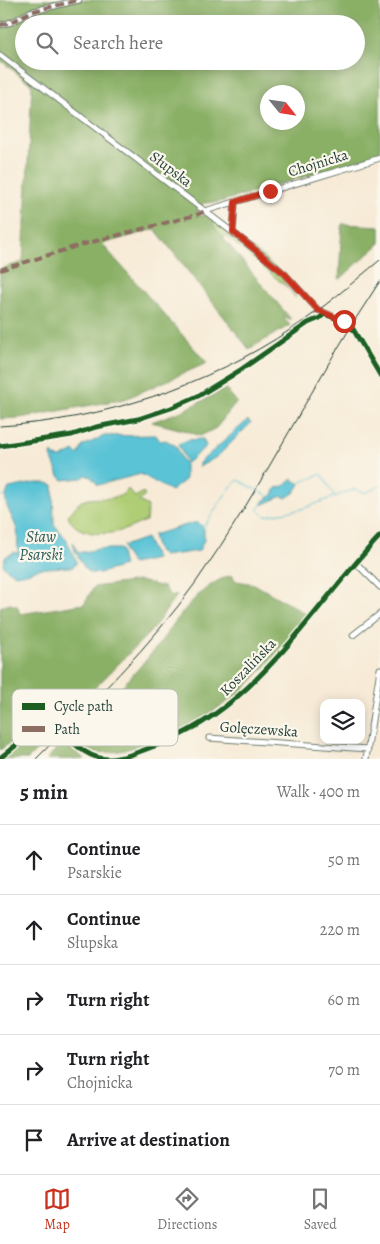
<!DOCTYPE html>
<meta charset="utf-8">
<style>
:root{--surface:#fff;--page:#f2f2f2;--text:#202124;--muted:#757577;--line:#e0e0e0;--accent:#c8321e}
body{margin:0;font-family:Alegreya,serif;background:var(--page);color:var(--text)}
.controls{position:absolute;right:15px;bottom:15px;display:grid;overflow:hidden;border-radius:10px;box-shadow:0 2px 12px #0003}
.controls button{width:45px;height:45px;display:grid;place-items:center;padding:0;border:0;border-bottom:1px solid var(--line);background:var(--surface);color:var(--text);font:25px sans-serif}
.compass{position:absolute;left:260px;top:85px;width:45px;height:45px;border-radius:50%;background:var(--surface);box-shadow:0 2px 12px #0003;rotate:120deg}
.stop{position:absolute;width:15px;height:15px;margin:-11px;border:4px solid #c8321e;border-radius:50%;background:#fff}
.stop.end{background:#c8321e;border-color:#fff;box-shadow:0 1px 5px #0008}
.list{margin:0;padding:0;list-style:none}
h2{display:flex;justify-content:space-between;align-items:center;height:65px;margin:0;padding:0 20px;font-size:21px}
h2 small{font-size:16px;font-weight:400;color:var(--muted)}
.list li{display:grid;grid-template-columns:32px 1fr auto;gap:15px;align-items:center;box-sizing:border-box;height:70px;padding:0 20px;border-top:1px solid var(--line)}
.list b{display:block;font-size:19px;white-space:nowrap}
.list p{margin:0;font-size:16px;white-space:nowrap;color:var(--muted)}
.list em{font-size:16px;font-style:normal;color:var(--muted)}
.icon{flex:none;width:28px;height:28px;fill:none;stroke:currentColor;stroke-width:2;stroke-linecap:round;stroke-linejoin:round}
.map{position:relative;flex:none;width:380px;height:759px;overflow:hidden}
.search{position:absolute;background:var(--surface);box-shadow:0 2px 12px #0003;left:15px;right:15px;top:15px;height:55px;display:flex;align-items:center;gap:12px;box-sizing:border-box;padding:0 18px;border-radius:28px;color:var(--muted);font-size:19px}
.sheet{height:415px;background:var(--surface)}
nav{display:flex;justify-content:space-around;align-items:center;box-sizing:border-box;height:70px;border-top:1px solid var(--line);background:var(--surface);font-size:14px;color:var(--muted)}
nav a{display:grid;justify-items:center;gap:2px}
nav .on{color:var(--accent)}
.map>svg:first-child{display:block}
.green{fill:#aecd75;stroke:#668554}
.forest{fill:#8ab066;stroke:#54764d;fill-rule:evenodd}
.water{fill:#5ac3d6;stroke:#3c8085}
.lines{fill:none;stroke-linecap:round;stroke-linejoin:round}
.stream{stroke:#5ac3d6;stroke-width:1}
.minor-casing{stroke:#6b7a6d;stroke-width:7}
.minor{stroke:#fff;stroke-width:5}
.rail{stroke:#1f3d34;stroke-width:1}
.quiet{stroke:#8d6e63;stroke-width:4;stroke-dasharray:8 4;stroke-linecap:butt}
.cycleway-casing{stroke:#fbf7ec;stroke-width:8}
.cycleway{stroke:#1b5e20;stroke-width:5}
.route{stroke:#c8321e;stroke-width:6}
.labels{text-anchor:middle;dominant-baseline:central;stroke-width:4.5;stroke-linejoin:round;paint-order:stroke}
.street-label{font-size:15px;fill:#1f3d34;stroke:#fbf7ec}
.water-label{font-size:16px;font-style:italic;fill:#2e5e5c;stroke:#fbf7ec}
.key{fill:#fbf7ec;stroke:#b9bfb5;stroke-width:1}
.key-label{font-size:14px;fill:#1f3d34}
</style>
<div class="map">
<svg width="380" height="759" viewBox="0 0 380 759">
<rect width="100%" height="100%" fill="#fbf7ec"/>
<filter id="ink" filterUnits="userSpaceOnUse"><feTurbulence type="fractalNoise" baseFrequency=".02" numOctaves="2"/><feDisplacementMap in="SourceGraphic" scale="10" xChannelSelector="R" yChannelSelector="G"/><feConvolveMatrix kernelMatrix="1 2 1 2 8 2 1 2 1" color-interpolation-filters="sRGB"/></filter>
<filter id="wash" filterUnits="userSpaceOnUse"><feTurbulence type="fractalNoise" baseFrequency=".0096" numOctaves="4" result="noise"/><feDisplacementMap in="SourceGraphic" scale="20" xChannelSelector="R" yChannelSelector="G"/><feGaussianBlur stdDeviation="1.12" result="paint"/><feColorMatrix in="noise" values="0 0 0 0 0 0 0 0 0 0 0 0 0 0 0 0 0 1.4 0 .05"/><feComposite in="paint" operator="in"/></filter>
<g filter="url(#wash)">
<rect width="100%" height="100%" fill="#f7ebd7"/>
<path class="green" d="M214,220L261,255L283,275L284,282L296,298L288,288L226,236L223,238L213,225Z
M128,489L135,497L143,492L145,496L139,501L148,506L146,521C138,524 129,529 120,531C104,536 73,535 68,515C73,511 77,503 82,501C98,494 116,505 128,489Z"/>
<path class="forest" d="M0,0H380V154L219,202L203,203L197,212L201,216L207,214L214,220L213,225L223,238L289,317L291,319L283,318L290,325L249,349L155,229L102,244L207,363L125,399L19,418L0,419V269L23,262L32,85L0,60ZM24,24H356V61H24ZM268,92H298V122H268Z
M342,224L380,226V243L339,280Z
M226,389L237,402L216,428L200,436L187,431L152,422L182,411Z
M232,575L236,581L254,584L308,615C287,640 267,667 242,690C215,715 132,759 94,752C86,749 78,743 73,736C98,711 123,686 147,659C173,629 192,587 232,575Z
M139,581L164,587L171,597L177,595L152,630L66,717L58,723L47,718L41,721L0,750V607L10,604L17,606L20,614L84,604L94,587Z
M38,730L52,735L28,759H3Z
M62,743L85,759H47Z"/>
<path class="water" d="M248,420L251,423L218,456L199,467V463Z
M156,435L160,441L166,440L176,446L182,460L185,462V480L171,491L141,474L98,485L91,477L86,475L82,478L63,480L59,476L51,456L52,453L55,457L61,458L74,451L78,455L83,446L104,436Z
M203,439L206,446L187,463L178,444L188,440Z
M292,479L300,484L295,492L286,498L282,496L262,505L263,501L273,495L276,488L284,486Z
M35,483H47L53,485L54,524L66,539L77,562L73,567C67,567 41,568 37,569C24,575 13,578 3,565L5,557L15,552L19,554C16,546 19,538 17,530C13,515 0,503 9,488Z
M193,523H199L204,528V540L199,551L163,556L156,548L153,535Z
M146,538L156,559L132,564L124,552L123,546Z
M73,542L78,553L99,549L100,547L102,549H120L124,566L100,573H90L86,570L75,551Z"/>
<g class="lines">
<path class="stream" d="M299,483L322,474L335,497
M0,495L6,498
M262,503L258,509L265,516L302,509L355,489L365,493L380,486
M204,526C215,512 224,492 238,480L270,497"/>
</g>
</g>
<g filter="url(#ink)">
<g class="lines">
<g class="minor-casing">
<path id="minor" d="M0,25L12,22L30,12L79,0
M0,55L261,254L285,274L318,310L344,321L353,329L380,375
M205,211L380,158
M233,232L235,202
M356,563L380,587
M353,635L380,614
M209,738L368,749
M0,758L44,723C62,722 77,759 108,759C123,759 138,752 152,747C257,710 307,613 380,536
M366,759L380,669"/>
</g>
<use href="#minor" class="minor"/>
<path class="rail" d="M0,426C104,420 206,386 293,328C324,308 352,283 380,260
M36,759C92,702 150,647 196,582C264,486 315,378 380,281"/>
<path class="quiet" d="M0,25L12,22L30,12L79,0
M0,270L84,244L196,215L205,211"/>
<g class="cycleway-casing">
<path id="cycleway" d="M0,446L72,435L96,427L138,419L171,408L198,396L239,371L308,323L320,318L324,314L344,321L353,329L380,375
M0,758L44,723C62,722 77,759 108,759C123,759 138,752 152,747C257,710 307,613 380,536"/>
</g>
<use href="#cycleway" class="cycleway"/>
</g>
</g>
<g class="lines" filter="url(#ink)">
<path class="route" d="M270,191L235,202L233,232L285,274L318,310L344,321"/>
</g>
<g class="labels">
<g class="street-label">
<text transform="translate(318 163) rotate(-17)">Chojnicka</text>
<text transform="translate(171 169) rotate(37)">Słupska</text>
<text transform="translate(248 667) rotate(-46)">Koszalińska</text>
<text transform="translate(259 729) rotate(4)">Golęczewska</text>
</g>
<g class="water-label">
<text x="41" y="537">Staw<tspan x="41" dy="18">Psarski</tspan></text>
</g>
</g>
<rect x="12" y="689" width="166" height="57" rx="8" class="key"/>
<rect x="22" y="703" width="23" height="7" fill="#1b5e20"/>
<rect x="22" y="726" width="23" height="6" fill="#8d6e63"/>
<g class="key-label">
<text x="54" y="711">Cycle path</text>
<text x="54" y="734">Path</text>
</g>
</svg>
<div class="controls">
<button><svg class="icon" aria-label="layers" viewBox="0 0 24 24"><path d="M12 4l9 5-9 5-9-5zM3 14l9 5 9-5"/></svg></button>
</div>
<svg class="compass" viewBox="-18 -18 36 36"><path d="M0-13l5 13h-10z" fill="#e53935"/><path d="M0 13l5-13h-10z" fill="#757577"/></svg>
<div class="stop" style="left:344px;top:321px"></div>
<div class="stop end" style="left:270px;top:191px"></div>
<div class="search"><svg class="icon" aria-label="search" viewBox="0 0 24 24"><circle cx="10" cy="10" r="6"/><path d="M15 15l6 6"/></svg>Search here</div>
</div>
<section class="sheet">
<h2>5 min<small>Walk · 400 m</small></h2>
<ul class="list">
<li><svg class="icon" aria-label="ahead" viewBox="0 0 24 24"><path d="M12 20V5M6 11l6-6 6 6"/></svg><div><b>Continue</b><p>Psarskie</p></div><em>50 m</em></li>
<li><svg class="icon" aria-label="ahead" viewBox="0 0 24 24"><path d="M12 20V5M6 11l6-6 6 6"/></svg><div><b>Continue</b><p>Słupska</p></div><em>220 m</em></li>
<li><svg class="icon" aria-label="right" viewBox="0 0 24 24"><path d="M7 20v-9h11M14 6l5 5-5 5"/></svg><div><b>Turn right</b></div><em>60 m</em></li>
<li><svg class="icon" aria-label="right" viewBox="0 0 24 24"><path d="M7 20v-9h11M14 6l5 5-5 5"/></svg><div><b>Turn right</b><p>Chojnicka</p></div><em>70 m</em></li>
<li><svg class="icon" aria-label="arrive" viewBox="0 0 24 24"><path d="M6 21V4h12l-3 4 3 4H6"/></svg><div><b>Arrive at destination</b></div></li>
</ul>
</section>
<nav>
<a class="on"><svg class="icon" aria-label="map" viewBox="0 0 24 24"><path d="M3 6l6-2 6 2 6-2v14l-6 2-6-2-6 2zM9 4v14M15 6v14"/></svg>Map</a>
<a><svg class="icon" aria-label="directions" viewBox="0 0 24 24"><path d="M12 3l9 9-9 9-9-9zM9 14v-3h6M13 9l2 2-2 2"/></svg>Directions</a>
<a><svg class="icon" aria-label="saved" viewBox="0 0 24 24"><path d="M7 4h10v16l-5-4-5 4z"/></svg>Saved</a>
</nav>
